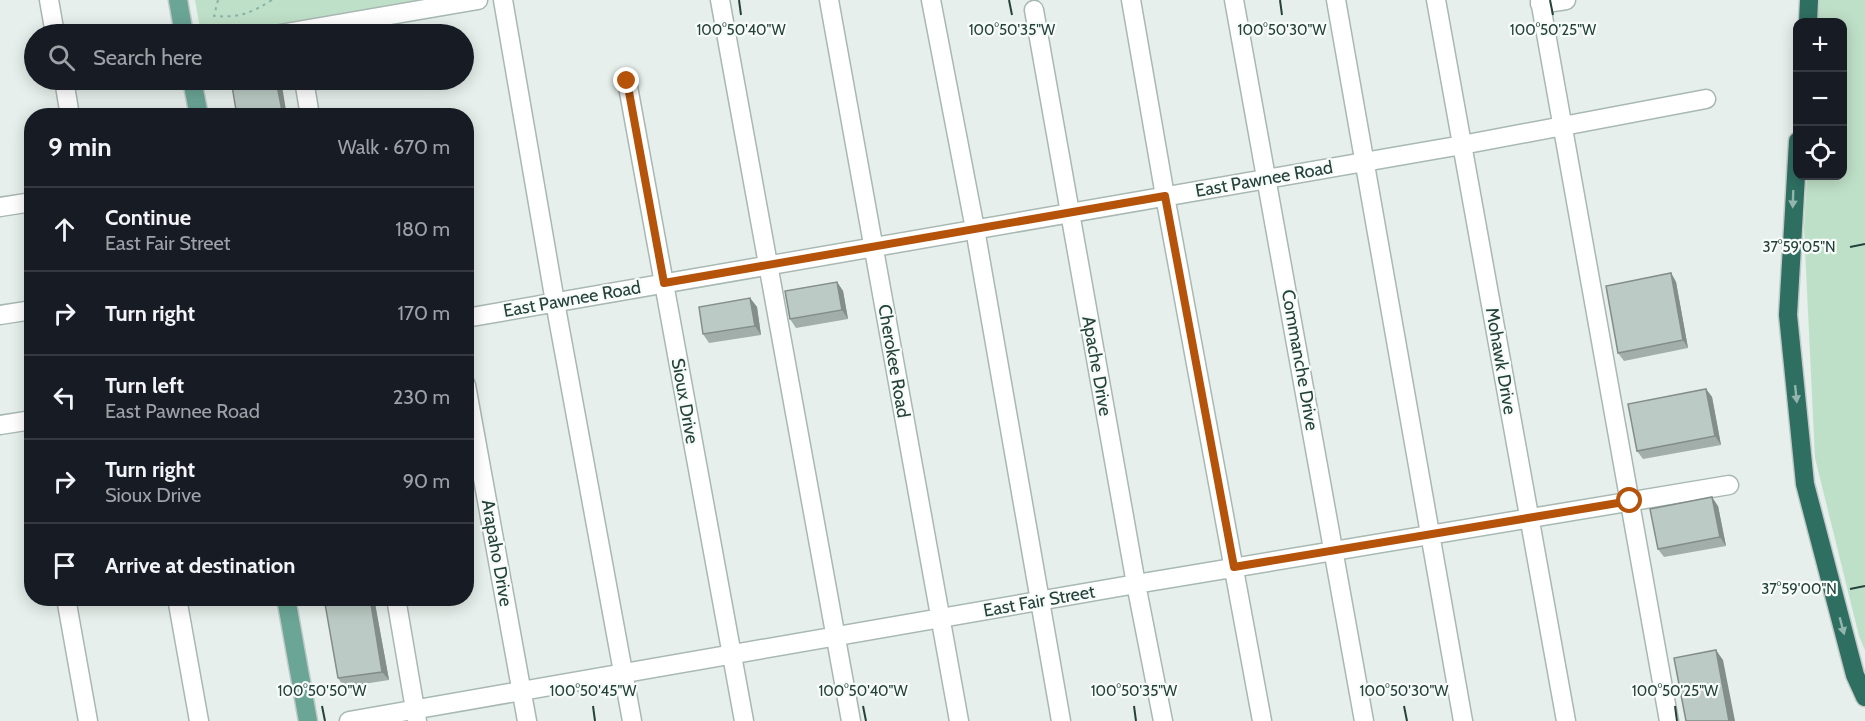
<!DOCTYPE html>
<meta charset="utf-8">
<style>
:root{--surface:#171b24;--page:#20242c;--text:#f1f3f6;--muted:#9ea1a6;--line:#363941}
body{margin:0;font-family:Cabin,sans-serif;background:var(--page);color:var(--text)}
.controls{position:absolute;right:18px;top:18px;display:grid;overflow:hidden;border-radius:12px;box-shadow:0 3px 15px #0003}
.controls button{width:54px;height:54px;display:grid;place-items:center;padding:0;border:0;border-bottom:2px solid var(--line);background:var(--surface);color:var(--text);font:30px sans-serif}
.stop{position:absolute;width:18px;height:18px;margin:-14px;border:4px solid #b45309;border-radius:50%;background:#fff}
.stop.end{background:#b45309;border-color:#fff;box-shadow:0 2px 6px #0008}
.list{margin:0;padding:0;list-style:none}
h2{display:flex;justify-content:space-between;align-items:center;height:78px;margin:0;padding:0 24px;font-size:26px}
h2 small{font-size:20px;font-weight:400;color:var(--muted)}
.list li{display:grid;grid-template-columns:39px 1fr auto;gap:18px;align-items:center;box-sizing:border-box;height:84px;padding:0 24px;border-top:2px solid var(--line)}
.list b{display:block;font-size:22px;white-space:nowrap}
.list p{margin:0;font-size:20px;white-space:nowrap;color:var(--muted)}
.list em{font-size:20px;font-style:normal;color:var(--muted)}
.icon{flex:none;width:33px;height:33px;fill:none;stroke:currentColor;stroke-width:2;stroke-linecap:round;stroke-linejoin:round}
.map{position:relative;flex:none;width:1865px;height:721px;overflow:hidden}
.search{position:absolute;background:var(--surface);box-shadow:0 3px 15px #0003;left:24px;top:24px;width:450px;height:66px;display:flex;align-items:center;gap:15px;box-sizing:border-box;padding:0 21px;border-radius:33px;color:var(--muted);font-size:22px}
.panel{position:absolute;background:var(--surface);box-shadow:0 3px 15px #0003;left:24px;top:108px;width:450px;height:498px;border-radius:24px}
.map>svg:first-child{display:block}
.green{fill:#bfe0c8}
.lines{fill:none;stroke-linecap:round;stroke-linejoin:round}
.minor-casing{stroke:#a8b8b2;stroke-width:21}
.major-casing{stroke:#c2cac8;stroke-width:21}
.highway-casing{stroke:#c2cac8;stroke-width:21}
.path{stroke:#86b3a5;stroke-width:2;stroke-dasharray:3 4.5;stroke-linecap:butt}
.minor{stroke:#fff;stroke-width:18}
.major{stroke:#6aa596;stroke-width:18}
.highway{stroke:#2f6f62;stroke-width:18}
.wall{fill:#a1aea9}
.shaded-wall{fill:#838d89}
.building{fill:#bbcac4;stroke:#838d89;stroke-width:1.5}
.oneway{fill:#93b5ae}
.route{stroke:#b45309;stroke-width:8}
.ticks{fill:none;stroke:#24423a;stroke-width:2}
.labels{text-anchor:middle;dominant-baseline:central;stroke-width:4.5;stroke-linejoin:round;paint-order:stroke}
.street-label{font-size:18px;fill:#24423a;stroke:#f7fbf9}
.ticks-label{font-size:15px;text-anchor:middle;fill:#24423a;stroke:#f7fbf9;stroke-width:4.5;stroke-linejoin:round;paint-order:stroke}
</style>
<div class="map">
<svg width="1865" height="721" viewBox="0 0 1865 721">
<rect width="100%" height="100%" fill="#e6efeb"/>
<path class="green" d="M195,0H449L243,34H201Z
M1817,0H1865V650L1859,636L1815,458L1804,228L1807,176H1842V22H1815Z"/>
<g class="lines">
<g class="minor-casing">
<path id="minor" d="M49,0L55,34
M503,0L555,302L632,721
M720,0L851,721
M829,0L959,721
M931,0L975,229L1061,721
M1131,0L1165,196L1262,721
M1234,0L1364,721
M1336,0L1463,721
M1436,0L1566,721
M1540,0L1669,721
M1540,4L1566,0
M1034,10L1136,584L1163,721
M280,34L478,0
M64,80L70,116
M304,80L310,116
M627,81L744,721
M0,207L32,202
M0,315L32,310
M466,318L1462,145L1706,99
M466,385L527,721
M0,425L32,420
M66,598L88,721
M177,598L199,721
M396,598L417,721
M349,721L1136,584L1729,485"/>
</g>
<g class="major-casing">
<path id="major" d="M178,0L184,34
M192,80L199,116
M286,598L308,721"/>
</g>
<g class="highway-casing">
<path id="highway" d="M1808,22L1809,0
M1798,141L1788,315L1805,484L1855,675L1865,697"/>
</g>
<path class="path" d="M218,0L214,16C240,18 251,13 272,0"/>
<use href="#minor" class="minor"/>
<use href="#major" class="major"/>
<use href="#highway" class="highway"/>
</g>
<path class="wall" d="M1671,273L1676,282L1688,348L1624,361L1618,353Z
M837,282L843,291L848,319L796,328L790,319Z
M750,298L757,307L761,335L709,343L703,334Z
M1706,389L1712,397L1721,445L1643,459L1637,451Z
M1718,506L1726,546L1664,557L1658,549Z
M324,598H374L389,680L344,687L338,678Z"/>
<path class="shaded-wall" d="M276,80H281L287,116H283Z
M1671,273L1676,282L1688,348L1683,340Z
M837,282L843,291L848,319L842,310Z
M750,298L757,307L761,335L755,326Z
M1706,389L1712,397L1721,445L1715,436Z
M1712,497L1718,506L1726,546L1720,537Z
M370,598H374L389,680L382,672Z
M1716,650L1723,660L1735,721H1729Z"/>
<path class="building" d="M231,80H276L283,116H237Z
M1671,273L1683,340L1618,353L1606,286Z
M837,282L842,310L790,319L785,291Z
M750,298L755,326L703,334L699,307Z
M1706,389L1715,436L1637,451L1628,404Z
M1712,497L1720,537L1658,549L1650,509Z
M324,598H370L382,672L338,678Z
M1716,650L1729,721H1686L1674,658Z"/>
<defs><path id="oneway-solid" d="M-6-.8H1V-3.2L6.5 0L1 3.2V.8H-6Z" transform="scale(1.5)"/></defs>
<g class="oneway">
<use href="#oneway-solid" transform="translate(1793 199) rotate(92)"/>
<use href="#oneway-solid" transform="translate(1796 394) rotate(84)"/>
<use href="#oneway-solid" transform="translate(1842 626) rotate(75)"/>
</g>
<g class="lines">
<path class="route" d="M627,81L664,283L1165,196L1234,567L1630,501"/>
</g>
<path class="ticks" d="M739,0L741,15M1009,0L1012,15M1280,0L1282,15M1550,0L1553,15M1850,247L1865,244M1850,589L1865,586M322,706L325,721M593,706L595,721M863,706L866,721M1134,706L1136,721M1404,706L1407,721M1675,706L1677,721"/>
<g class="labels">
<g class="street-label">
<text transform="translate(1264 179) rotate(-10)">East Pawnee Road</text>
<text transform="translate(572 299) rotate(-10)">East Pawnee Road</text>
<text transform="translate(1300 360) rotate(80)">Commanche Drive</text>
<text transform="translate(894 361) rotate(80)">Cherokee Road</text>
<text transform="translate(1501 361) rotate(80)">Mohawk Drive</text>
<text transform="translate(1097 366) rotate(80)">Apache Drive</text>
<text transform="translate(685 401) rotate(80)">Sioux Drive</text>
<text transform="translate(497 553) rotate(80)">Arapaho Drive</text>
<text transform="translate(1039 601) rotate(-10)">East Fair Street</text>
</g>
</g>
<g class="ticks-label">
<text x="741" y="35">100°50'40"W</text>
<text x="1012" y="35">100°50'35"W</text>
<text x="1282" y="35">100°50'30"W</text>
<text x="1553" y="35">100°50'25"W</text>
<text x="1799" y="252">37°59'05"N</text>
<text x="1799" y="594">37°59'00"N</text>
<text x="322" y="696">100°50'50"W</text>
<text x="593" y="696">100°50'45"W</text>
<text x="863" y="696">100°50'40"W</text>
<text x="1134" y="696">100°50'35"W</text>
<text x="1404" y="696">100°50'30"W</text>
<text x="1675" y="696">100°50'25"W</text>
</g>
</svg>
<div class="controls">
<button>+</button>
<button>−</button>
<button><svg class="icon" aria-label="locate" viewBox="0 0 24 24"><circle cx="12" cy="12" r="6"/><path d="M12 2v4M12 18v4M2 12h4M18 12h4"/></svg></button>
</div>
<div class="stop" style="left:1630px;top:501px"></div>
<div class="stop end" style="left:627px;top:81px"></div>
<div class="search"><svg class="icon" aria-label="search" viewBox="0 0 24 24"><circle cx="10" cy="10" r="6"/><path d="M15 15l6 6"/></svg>Search here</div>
<section class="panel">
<h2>9 min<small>Walk · 670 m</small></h2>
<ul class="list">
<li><svg class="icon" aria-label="ahead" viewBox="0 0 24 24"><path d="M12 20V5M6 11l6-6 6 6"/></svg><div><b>Continue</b><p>East Fair Street</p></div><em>180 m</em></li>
<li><svg class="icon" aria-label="right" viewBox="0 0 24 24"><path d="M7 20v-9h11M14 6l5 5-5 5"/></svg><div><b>Turn right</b></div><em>170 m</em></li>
<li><svg class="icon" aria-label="left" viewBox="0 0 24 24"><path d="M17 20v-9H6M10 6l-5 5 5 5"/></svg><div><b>Turn left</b><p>East Pawnee Road</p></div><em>230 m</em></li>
<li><svg class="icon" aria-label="right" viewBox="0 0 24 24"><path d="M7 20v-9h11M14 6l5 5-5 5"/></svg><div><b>Turn right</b><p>Sioux Drive</p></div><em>90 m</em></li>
<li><svg class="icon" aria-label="arrive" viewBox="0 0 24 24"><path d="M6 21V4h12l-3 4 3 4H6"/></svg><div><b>Arrive at destination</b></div></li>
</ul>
</section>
</div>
